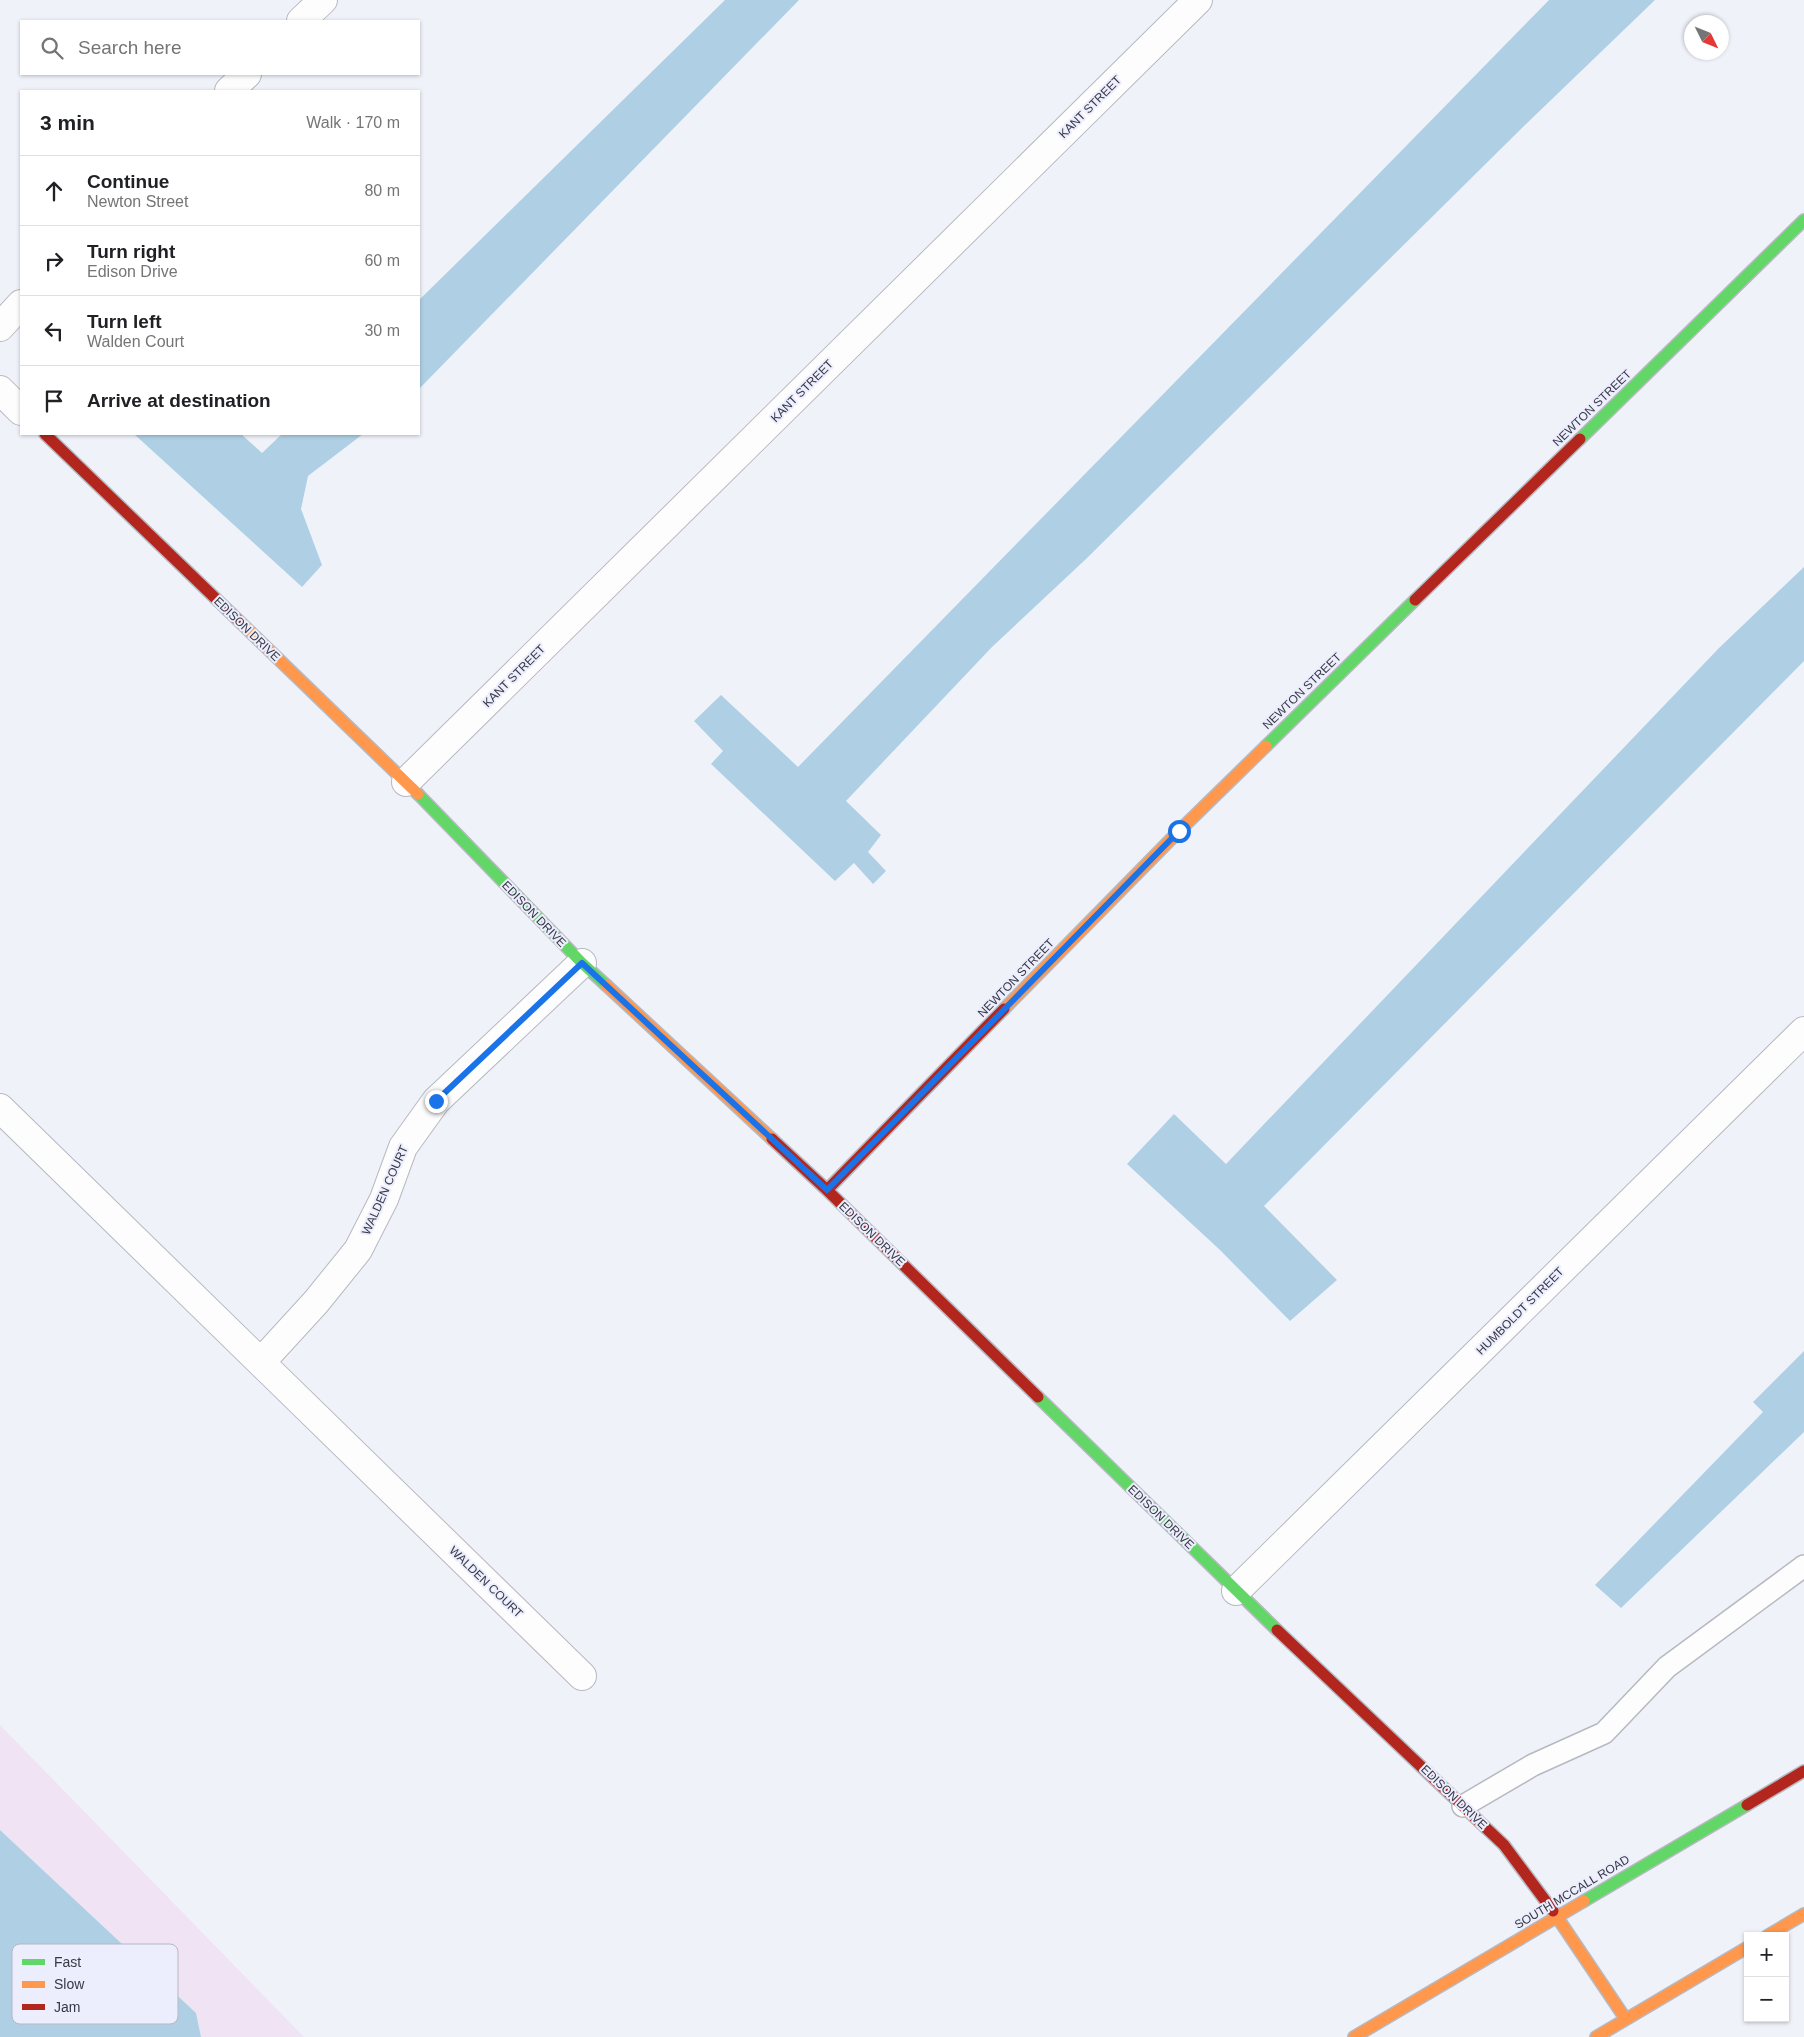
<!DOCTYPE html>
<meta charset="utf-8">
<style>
:root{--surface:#fff;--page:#f2f2f2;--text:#202124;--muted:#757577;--line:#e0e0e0}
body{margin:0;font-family:Arial,sans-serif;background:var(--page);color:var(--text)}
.controls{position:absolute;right:15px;bottom:15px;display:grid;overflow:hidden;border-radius:0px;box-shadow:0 1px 4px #0004}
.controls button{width:45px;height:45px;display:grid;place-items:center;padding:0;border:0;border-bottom:1px solid var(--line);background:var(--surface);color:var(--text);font:25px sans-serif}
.compass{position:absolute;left:1684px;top:15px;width:45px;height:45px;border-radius:50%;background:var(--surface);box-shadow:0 1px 4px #0004;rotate:133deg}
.stop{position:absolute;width:15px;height:15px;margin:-11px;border:4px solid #1a73e8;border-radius:50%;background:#fff}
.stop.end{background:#1a73e8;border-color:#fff;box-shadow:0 1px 5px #0008}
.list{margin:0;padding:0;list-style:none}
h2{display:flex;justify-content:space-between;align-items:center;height:65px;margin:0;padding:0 20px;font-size:21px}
h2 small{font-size:16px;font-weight:400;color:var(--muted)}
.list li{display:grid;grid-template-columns:32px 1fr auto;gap:15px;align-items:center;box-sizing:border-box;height:70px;padding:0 20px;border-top:1px solid var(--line)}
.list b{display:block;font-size:19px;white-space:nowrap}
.list p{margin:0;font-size:16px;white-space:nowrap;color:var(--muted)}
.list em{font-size:16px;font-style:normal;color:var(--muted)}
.icon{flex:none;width:28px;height:28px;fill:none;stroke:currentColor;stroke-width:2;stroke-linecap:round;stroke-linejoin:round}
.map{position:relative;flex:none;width:1804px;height:2037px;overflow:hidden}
.search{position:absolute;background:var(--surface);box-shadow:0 1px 4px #0004;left:20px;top:20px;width:400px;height:55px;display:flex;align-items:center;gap:12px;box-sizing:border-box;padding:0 18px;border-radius:0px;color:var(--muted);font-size:19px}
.panel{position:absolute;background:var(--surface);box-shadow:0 1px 4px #0004;left:20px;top:90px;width:400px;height:345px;border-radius:0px}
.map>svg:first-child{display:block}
.green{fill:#f0e3f3}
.water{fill:#afd0e4}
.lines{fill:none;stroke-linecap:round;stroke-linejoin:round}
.lane-casing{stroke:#b7b9c1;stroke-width:24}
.street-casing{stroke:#b7b9c1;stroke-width:30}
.fast-casing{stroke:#b7b9c1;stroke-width:14}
.slow-casing{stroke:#b7b9c1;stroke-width:14}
.jam-casing{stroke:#b7b9c1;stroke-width:14}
.lane{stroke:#fdfdfe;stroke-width:21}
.street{stroke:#fdfdfe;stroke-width:28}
.fast{stroke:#63d668;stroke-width:11}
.slow{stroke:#ff974d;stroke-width:11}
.jam{stroke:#b3261e;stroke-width:11}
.route{stroke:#1a73e8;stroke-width:6}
.labels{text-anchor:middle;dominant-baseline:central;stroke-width:4;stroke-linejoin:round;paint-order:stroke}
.street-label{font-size:12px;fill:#373843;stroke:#eceefe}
.key{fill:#eceefe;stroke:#b6b7c6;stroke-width:1}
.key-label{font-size:14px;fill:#373843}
</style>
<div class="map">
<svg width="1804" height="2037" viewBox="0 0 1804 2037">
<rect width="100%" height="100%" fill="#f0f2fa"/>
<path class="green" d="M0,1725L304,2037H201L196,2013L0,1830Z"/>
<path class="water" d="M725,0H799L419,389V300Z
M1549,0H1655L1524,126L1086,559L992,647L846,801L881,835L868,852L886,871L873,884L854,863L835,881L711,764L723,751L694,721L721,695L798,767Z
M134,434H241L262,453L282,434H363L308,476L301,509L322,565L302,587Z
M1804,567V661L1264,1206L1337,1280L1290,1321L1220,1250L1127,1164L1174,1114L1226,1164L1719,648Z
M1804,1351V1432L1621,1608L1595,1585L1763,1412L1753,1402Z
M0,1830L196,2013L201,2037H0Z"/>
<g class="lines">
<g class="lane-casing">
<path id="lane" d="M1463,1806L1533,1765L1604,1733L1667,1667L1804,1566"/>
</g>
<g class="street-casing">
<path id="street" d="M301,21L323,0
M229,91L247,74
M0,327L21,304
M0,390L21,411
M406,782L1198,0
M0,1108L582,1676
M261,1362L316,1302L358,1250L384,1199L403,1147L436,1101L582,963
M1236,1591L1804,1031"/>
</g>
<g class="fast-casing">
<path id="fast" d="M1580,439L1804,220
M1266,746L1415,600
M418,794L582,963L606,985
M1038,1397L1277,1630
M1584,1901L1747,1805"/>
</g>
<g class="slow-casing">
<path id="slow" d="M240,622L418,794
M606,985L772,1139
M1004,1009L1179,831L1266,746
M1553,1911L1625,2018
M1767,1936L1804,1914
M1354,2037L1584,1901
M1596,2037L1748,1947"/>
</g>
<g class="jam-casing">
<path id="jam" d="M45,434L240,622
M1415,600L1580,439
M772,1139L827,1190L1038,1397
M827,1190L1004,1009
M1277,1630L1504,1845L1553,1911
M1747,1805L1804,1771"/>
</g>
<use href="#lane" class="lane"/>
<use href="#street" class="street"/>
<use href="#fast" class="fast"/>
<use href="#slow" class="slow"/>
<use href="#jam" class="jam"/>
</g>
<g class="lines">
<path class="route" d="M436,1101L582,963L827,1190L1179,831"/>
</g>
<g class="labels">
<g class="street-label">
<text transform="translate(1090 107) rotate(-45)">KANT STREET</text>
<text transform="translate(802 391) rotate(-45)">KANT STREET</text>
<text transform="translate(1592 408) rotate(-44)">NEWTON STREET</text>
<text transform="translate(247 629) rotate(44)">EDISON DRIVE</text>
<text transform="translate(514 676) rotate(-45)">KANT STREET</text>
<text transform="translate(1302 691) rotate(-44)">NEWTON STREET</text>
<text transform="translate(534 914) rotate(46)">EDISON DRIVE</text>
<text transform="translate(1016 978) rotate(-46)">NEWTON STREET</text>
<text transform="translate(385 1190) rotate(-66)">WALDEN COURT</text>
<text transform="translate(872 1234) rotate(44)">EDISON DRIVE</text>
<text transform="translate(1520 1311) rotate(-45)">HUMBOLDT STREET</text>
<text transform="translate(1161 1517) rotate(44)">EDISON DRIVE</text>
<text transform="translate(486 1582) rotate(44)">WALDEN COURT</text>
<text transform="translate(1454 1797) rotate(44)">EDISON DRIVE</text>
<text transform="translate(1572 1892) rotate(-31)">SOUTH MCCALL ROAD</text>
</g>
</g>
<rect x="12" y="1944" width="166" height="80" rx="8" class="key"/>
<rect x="22" y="1959" width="23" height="6" fill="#63d668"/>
<rect x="22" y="1981" width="23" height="7" fill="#ff974d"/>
<rect x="22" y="2004" width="23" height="6" fill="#b3261e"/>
<g class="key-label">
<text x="54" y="1967">Fast</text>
<text x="54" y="1989">Slow</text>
<text x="54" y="2012">Jam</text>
</g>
</svg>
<div class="controls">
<button>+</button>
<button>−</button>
</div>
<svg class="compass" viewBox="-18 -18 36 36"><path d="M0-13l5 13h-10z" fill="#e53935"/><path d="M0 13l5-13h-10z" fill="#757577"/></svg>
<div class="stop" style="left:1179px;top:831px"></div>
<div class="stop end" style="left:436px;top:1101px"></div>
<div class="search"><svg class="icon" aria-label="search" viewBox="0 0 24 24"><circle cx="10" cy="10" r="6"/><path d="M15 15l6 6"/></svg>Search here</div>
<section class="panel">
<h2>3 min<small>Walk · 170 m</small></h2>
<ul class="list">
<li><svg class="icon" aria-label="ahead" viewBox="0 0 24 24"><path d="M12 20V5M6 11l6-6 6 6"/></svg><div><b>Continue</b><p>Newton Street</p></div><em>80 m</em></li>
<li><svg class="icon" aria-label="right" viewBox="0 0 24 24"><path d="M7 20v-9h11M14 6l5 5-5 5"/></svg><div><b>Turn right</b><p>Edison Drive</p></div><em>60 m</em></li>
<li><svg class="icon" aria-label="left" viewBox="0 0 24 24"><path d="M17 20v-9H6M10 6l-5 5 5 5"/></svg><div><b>Turn left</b><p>Walden Court</p></div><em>30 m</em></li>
<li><svg class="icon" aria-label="arrive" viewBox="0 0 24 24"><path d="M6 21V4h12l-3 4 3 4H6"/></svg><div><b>Arrive at destination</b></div></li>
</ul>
</section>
</div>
